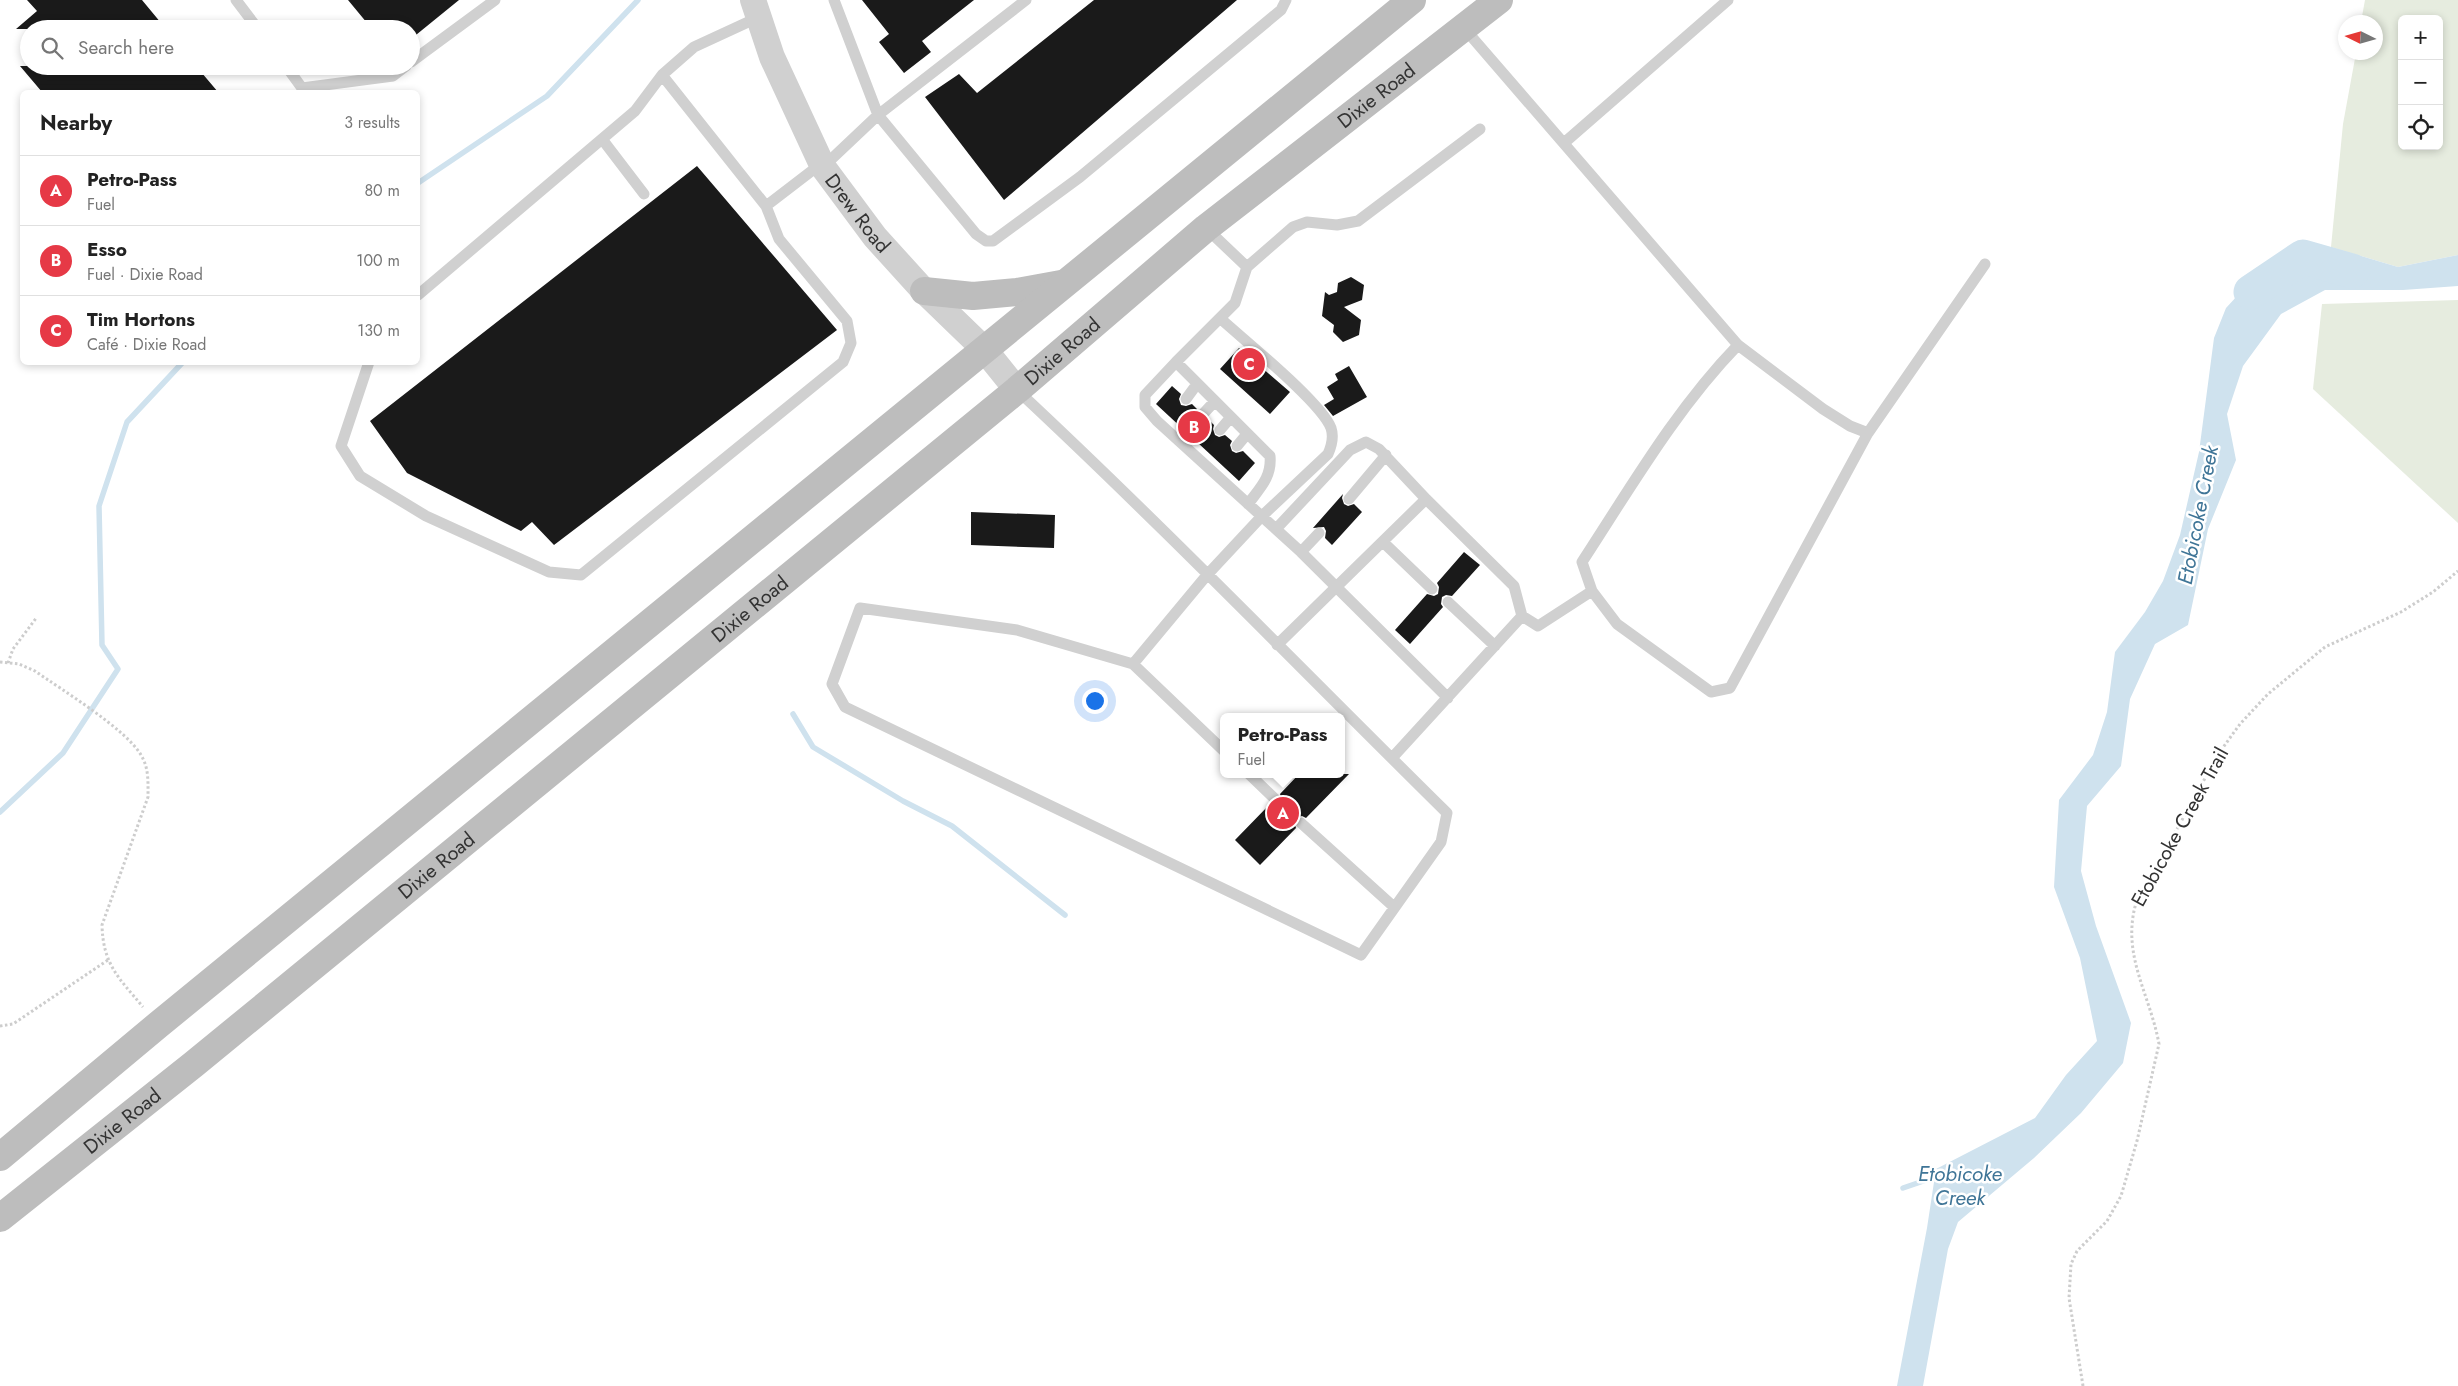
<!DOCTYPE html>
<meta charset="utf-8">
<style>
:root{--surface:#fff;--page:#f6f6f6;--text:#222;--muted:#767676;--line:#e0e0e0;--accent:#e63946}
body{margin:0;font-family:Jost,sans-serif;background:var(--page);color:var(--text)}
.controls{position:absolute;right:15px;top:15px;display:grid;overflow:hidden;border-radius:8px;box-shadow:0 2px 8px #0003}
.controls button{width:45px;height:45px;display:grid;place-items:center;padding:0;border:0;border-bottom:1px solid var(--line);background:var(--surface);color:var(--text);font:25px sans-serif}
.compass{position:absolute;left:2338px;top:15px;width:45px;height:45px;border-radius:50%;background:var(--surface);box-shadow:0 2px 8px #0003;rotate:275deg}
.you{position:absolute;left:1094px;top:700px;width:18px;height:18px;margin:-12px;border:4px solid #fff;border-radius:50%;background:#1a73e8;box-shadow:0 0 0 8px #1a73e833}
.badge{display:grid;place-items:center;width:32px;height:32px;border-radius:50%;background:var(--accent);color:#fff;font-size:16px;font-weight:700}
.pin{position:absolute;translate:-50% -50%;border:2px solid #fff;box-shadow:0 1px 5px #0006}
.popup{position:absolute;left:1220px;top:713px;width:125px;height:65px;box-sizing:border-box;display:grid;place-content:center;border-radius:8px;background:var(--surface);filter:drop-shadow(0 1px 4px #0005);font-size:16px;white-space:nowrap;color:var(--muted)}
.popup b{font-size:19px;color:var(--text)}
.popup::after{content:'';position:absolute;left:50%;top:100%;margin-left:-10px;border:10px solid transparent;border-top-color:var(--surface)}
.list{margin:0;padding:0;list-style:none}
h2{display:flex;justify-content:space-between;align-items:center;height:65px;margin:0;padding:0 20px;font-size:21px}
h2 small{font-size:16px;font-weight:400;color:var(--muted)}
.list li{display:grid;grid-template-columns:32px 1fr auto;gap:15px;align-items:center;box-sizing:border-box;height:70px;padding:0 20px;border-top:1px solid var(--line)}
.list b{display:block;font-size:19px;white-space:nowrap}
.list p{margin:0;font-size:16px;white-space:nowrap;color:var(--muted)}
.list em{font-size:16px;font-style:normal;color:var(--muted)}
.icon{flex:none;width:28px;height:28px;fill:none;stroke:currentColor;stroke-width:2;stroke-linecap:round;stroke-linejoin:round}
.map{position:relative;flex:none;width:2458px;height:1386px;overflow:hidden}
.search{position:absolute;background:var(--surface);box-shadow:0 2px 8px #0003;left:20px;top:20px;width:400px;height:55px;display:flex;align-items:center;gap:12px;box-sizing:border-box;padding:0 18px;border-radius:28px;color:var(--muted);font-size:19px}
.panel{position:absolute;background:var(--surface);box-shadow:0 2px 8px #0003;left:20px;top:90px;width:400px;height:275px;border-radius:8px}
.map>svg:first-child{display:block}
.green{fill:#e6ecdf;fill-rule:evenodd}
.water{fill:#cfe2ee}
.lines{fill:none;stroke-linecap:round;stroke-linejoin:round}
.stream{stroke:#cfe2ee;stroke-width:5.5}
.river{stroke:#cfe2ee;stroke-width:35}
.building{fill:#1a1a1a}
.path{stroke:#cdcdcd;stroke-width:3;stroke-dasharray:2.5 2.5;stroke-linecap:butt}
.service{stroke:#d0d0d0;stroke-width:11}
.tertiary{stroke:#d0d0d0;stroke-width:26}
.secondary{stroke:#bdbdbd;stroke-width:28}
.labels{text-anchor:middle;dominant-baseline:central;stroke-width:5;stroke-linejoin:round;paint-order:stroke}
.street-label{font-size:20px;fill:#333;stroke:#fff}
.water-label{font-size:21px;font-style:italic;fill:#3f7597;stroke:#fff}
</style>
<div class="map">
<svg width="2458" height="1386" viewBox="0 0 2458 1386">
<rect width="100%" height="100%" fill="#fff"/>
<path class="green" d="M2365,0H2458V255L2398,267L2331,247L2343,124L2356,53L2376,52V22H2361ZM2402,19H2439V146H2402Z
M2458,300V523L2313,389L2322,304Z"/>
<path class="water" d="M2331,247L2398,267L2458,255V286L2403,290H2325L2281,314L2243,366L2227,414L2236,460L2208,529L2188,625L2155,644L2130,699L2121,766L2087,806L2081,871L2096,926L2131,1023L2123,1063L2081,1113L2034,1158L1958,1222L1948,1249L1923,1386H1897L1927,1228L1936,1169L2035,1118L2066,1075L2097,1041L2080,958L2054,887L2059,800L2093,755L2107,712L2115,652L2145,612L2163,581L2180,535L2199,452L2214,338L2226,308L2250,282Z"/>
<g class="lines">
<path class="stream" d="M418,183L547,96L638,0
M793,714L813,747L903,801L952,826L1065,915
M0,812L63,753L118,669L102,645L99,506L127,422L183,362
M1903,1188L1941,1175"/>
<path class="river" d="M2251,292L2303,257L2352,271"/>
</g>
<path class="building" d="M27,0H142L166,29H16L37,11Z
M348,0H459L411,39V29H372Z
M862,0H974L922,41L931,52L904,73L879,42L889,34Z
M1094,0H1237L1004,200L925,97L959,74L977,93Z
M20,66H196L218,92H42Z
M697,166L837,330L554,545L532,522L521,531L407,473L370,421Z
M1351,277L1364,285L1362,300L1344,307L1361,320L1359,335L1343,342L1333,332L1334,325L1322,316L1325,292L1329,295L1337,292L1338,283Z
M1239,348L1290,392L1270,414L1220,369Z
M1349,366L1367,397L1333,416L1324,405L1334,399L1327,387L1338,380L1335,374Z
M1172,386L1181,394L1179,399L1181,405L1186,406L1192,404L1197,409L1196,413L1198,419L1202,421L1208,419L1214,425L1213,429L1215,435L1219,437L1225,435L1232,441L1230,445L1232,451L1236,453L1243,451L1255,463L1239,481L1156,404Z
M1343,494L1342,498L1344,504L1348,506L1354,504L1362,512L1332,545L1325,538L1326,531L1324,527L1313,528Z
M971,512L1055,515L1054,548L971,545Z
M1464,552L1480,565L1452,596L1446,595L1442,597L1441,604L1443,607L1410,644L1395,630L1427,594L1434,596L1438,594L1439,587L1437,583Z
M1299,774H1349L1306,818L1302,816L1296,818L1294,822L1296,828L1260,865L1235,840L1270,804L1274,806L1280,804L1282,800L1280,794Z"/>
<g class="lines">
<path class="path" d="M0,662L19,664L35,671C62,690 126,729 141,755C149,768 148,782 148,797L102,925C103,965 119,978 143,1007
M8,663L13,649L37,617
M0,1026L13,1024L108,960
M2083,1386L2069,1298L2071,1264L2077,1251L2107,1221L2121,1196L2137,1141L2159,1044C2150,994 2121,955 2136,903L2219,753L2240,724L2268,694L2325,647L2401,612L2433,592L2458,571"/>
<path class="service" d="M236,0L258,29
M834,0L878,115L976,234L986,241H993L1080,177L1281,10L1286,0
M759,17L694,47L662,75L766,206L822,163
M1464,28L1738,345L1823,409L1850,426L1868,433L1985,264
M411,62L495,0
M286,66L302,88L393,76L406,66
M1564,143L1728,0
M823,167L878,115L1026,0
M644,194L602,139L635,111L662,75
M1206,228L1247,267L1235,303L1176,362L1270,456C1272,477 1260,488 1248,504
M1247,267L1293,227L1307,222L1337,225L1358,221L1480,129
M418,295L602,139
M1738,345C1676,409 1631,487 1582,562L1592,591L1617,624L1711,692L1730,688L1868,433
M369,362L341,446L360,476L426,516L549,572L581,575L843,362L851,343L847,321L779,239L766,206
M1176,362L1145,395V407L1157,421L1301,552L1448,698
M1017,390C1164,527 1304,672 1447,813L1441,842L1361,955L845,707L832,684L860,608L1017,630L1133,664L1207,575L1262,516L1328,454C1332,445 1334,437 1331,428C1321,402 1245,341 1221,319
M1186,399L1197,384
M1203,414L1215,401
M1220,430L1231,417
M1237,446L1247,434
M1349,499L1386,455
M1276,529L1350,450L1366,442L1379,449L1426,499
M1383,542L1432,589
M1301,552L1319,533
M1448,602L1495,646
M1522,616L1538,626L1592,591
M1277,645L1426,499L1514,586L1522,616L1392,758
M1133,664L1224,751
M1249,774L1275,799
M1301,823L1394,907"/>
<path class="tertiary" id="s1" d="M753,0L772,57L823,167L875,237L924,291L984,349L1017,390"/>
<g class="secondary">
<path d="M924,291L973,296L1017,292L1061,284"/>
<path d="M0,1157L158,1025L1412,0"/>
<path id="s2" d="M0,1218L194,1064L1017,390L1206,228L1499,0"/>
</g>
</g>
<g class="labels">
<g class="street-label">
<text stroke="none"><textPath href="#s2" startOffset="1776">Dixie Road</textPath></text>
<text stroke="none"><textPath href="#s1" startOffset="239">Drew Road</textPath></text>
<text stroke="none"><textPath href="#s2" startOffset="1371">Dixie Road</textPath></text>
<text stroke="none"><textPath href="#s2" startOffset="966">Dixie Road</textPath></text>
<text transform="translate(2180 827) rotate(-61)">Etobicoke Creek Trail</text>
<text stroke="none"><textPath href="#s2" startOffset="561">Dixie Road</textPath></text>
<text stroke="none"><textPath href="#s2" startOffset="156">Dixie Road</textPath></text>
</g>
<g class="water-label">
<text transform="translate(2198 515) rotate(-79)">Etobicoke Creek</text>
<text x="1960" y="1174">Etobicoke<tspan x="1960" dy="24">Creek</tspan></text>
</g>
</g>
</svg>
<div class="controls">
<button>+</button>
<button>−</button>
<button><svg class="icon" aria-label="locate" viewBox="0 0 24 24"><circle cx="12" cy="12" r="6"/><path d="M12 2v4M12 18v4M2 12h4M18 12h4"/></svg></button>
</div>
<svg class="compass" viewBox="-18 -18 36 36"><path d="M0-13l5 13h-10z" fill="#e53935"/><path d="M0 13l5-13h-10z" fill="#767676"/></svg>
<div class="you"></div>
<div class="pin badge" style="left:1283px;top:813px">A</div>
<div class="popup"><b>Petro-Pass</b>Fuel</div>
<div class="pin badge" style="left:1194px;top:427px">B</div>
<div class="pin badge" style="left:1249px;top:364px">C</div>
<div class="search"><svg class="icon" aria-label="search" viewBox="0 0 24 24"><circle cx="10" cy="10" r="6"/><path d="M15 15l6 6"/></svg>Search here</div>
<section class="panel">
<h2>Nearby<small>3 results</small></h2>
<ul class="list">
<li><span class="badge">A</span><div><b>Petro-Pass</b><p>Fuel</p></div><em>80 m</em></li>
<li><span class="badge">B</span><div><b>Esso</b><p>Fuel · Dixie Road</p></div><em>100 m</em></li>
<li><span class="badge">C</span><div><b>Tim Hortons</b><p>Café · Dixie Road</p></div><em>130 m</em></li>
</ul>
</section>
</div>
